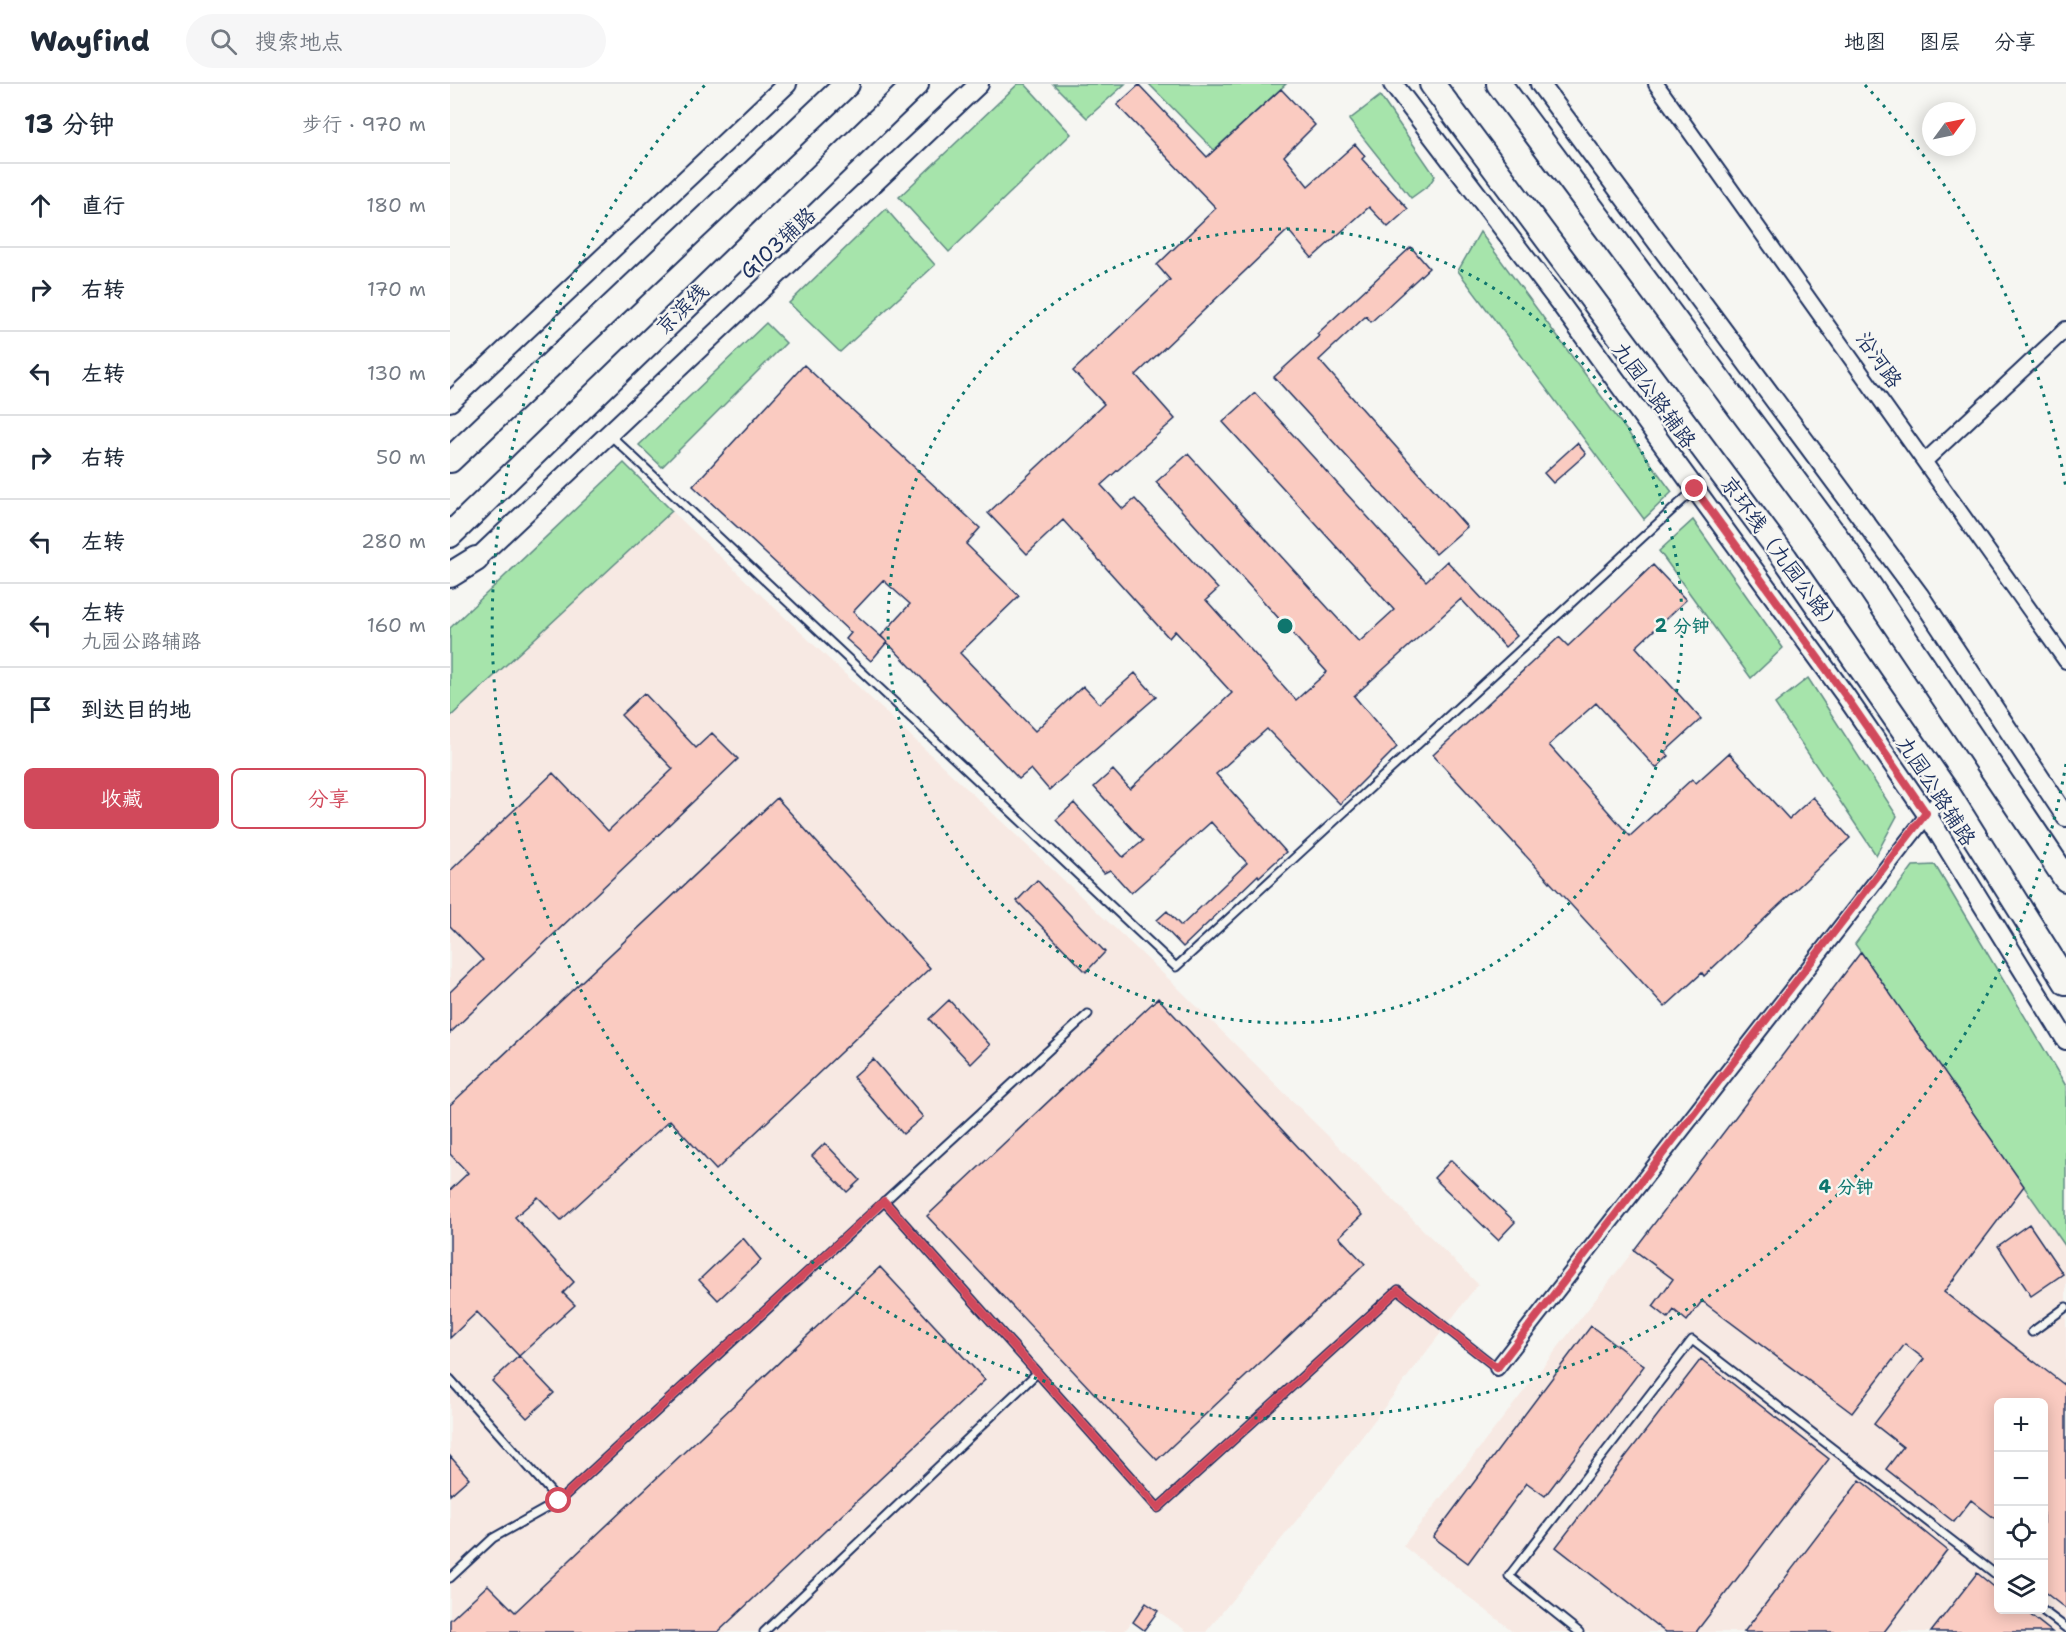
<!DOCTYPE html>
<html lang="zh">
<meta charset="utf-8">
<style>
:root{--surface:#fff;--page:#f6f6f7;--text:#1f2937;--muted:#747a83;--line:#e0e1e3;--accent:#d1495b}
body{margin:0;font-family:"Shantell Sans","LXGW WenKai TC",sans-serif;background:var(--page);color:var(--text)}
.controls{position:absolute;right:18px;bottom:18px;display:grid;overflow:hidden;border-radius:9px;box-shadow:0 3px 15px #0003}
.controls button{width:54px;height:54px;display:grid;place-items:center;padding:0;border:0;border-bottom:2px solid var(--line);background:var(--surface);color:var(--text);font:30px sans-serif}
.compass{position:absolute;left:1472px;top:18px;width:54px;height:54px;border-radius:50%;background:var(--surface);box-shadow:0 3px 15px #0003;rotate:57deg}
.stop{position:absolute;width:18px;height:18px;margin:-14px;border:4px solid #d1495b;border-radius:50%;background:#fff}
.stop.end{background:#d1495b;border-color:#fff;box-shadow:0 2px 6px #0008}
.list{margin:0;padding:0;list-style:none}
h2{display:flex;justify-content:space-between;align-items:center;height:78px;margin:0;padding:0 24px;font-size:26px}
h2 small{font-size:20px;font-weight:400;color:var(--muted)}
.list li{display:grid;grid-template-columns:39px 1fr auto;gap:18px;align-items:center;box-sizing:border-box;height:84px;padding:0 24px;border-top:2px solid var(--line)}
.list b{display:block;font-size:22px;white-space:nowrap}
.list p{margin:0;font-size:20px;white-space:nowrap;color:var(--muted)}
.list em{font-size:20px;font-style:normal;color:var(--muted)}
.actions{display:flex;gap:12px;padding:18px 24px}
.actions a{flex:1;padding:14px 0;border:2px solid var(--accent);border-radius:9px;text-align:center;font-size:21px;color:var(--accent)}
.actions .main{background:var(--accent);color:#fff}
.icon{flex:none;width:33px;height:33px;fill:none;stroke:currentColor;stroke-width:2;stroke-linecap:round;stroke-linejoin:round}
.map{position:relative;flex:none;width:1616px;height:1548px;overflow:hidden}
header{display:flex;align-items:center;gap:36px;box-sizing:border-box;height:84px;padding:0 30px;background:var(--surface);border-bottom:2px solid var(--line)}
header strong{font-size:28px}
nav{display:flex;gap:33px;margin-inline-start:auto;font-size:21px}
.search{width:420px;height:54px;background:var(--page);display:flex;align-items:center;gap:15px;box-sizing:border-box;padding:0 21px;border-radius:33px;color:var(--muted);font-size:22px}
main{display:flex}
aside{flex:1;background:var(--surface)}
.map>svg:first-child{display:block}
.built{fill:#f7e9e3;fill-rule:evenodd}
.green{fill:#a6e4ab;stroke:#608a84;stroke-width:1.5}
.building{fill:#facbc1;stroke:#1b2f5e;stroke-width:1.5}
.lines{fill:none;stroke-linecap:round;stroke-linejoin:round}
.lane-casing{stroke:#1b2f5e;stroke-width:11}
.street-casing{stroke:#1b2f5e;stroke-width:18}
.secondary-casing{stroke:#1b2f5e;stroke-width:22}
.highway-casing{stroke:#1b2f5e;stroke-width:28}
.lane{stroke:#f6f6f2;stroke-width:7}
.street{stroke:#f6f6f2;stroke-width:14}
.secondary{stroke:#f6f6f2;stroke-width:18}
.highway{stroke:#f6f6f2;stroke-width:24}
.route{stroke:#d1495b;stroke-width:8}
.ring{fill:none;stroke:#0f766e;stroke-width:3;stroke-dasharray:3 6}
.labels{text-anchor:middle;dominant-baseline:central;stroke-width:4.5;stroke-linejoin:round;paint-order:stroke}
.street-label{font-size:21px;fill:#1b2f5e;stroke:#f6f6f2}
.centre{fill:#0f766e;stroke:#f6f6f2;stroke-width:3}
.ring-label{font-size:18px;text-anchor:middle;font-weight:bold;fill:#0f766e;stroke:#f6f6f2;stroke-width:4.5;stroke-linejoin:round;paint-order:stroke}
</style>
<header>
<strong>Wayfind</strong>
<div class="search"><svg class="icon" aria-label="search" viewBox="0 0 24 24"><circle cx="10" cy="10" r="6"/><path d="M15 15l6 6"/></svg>搜索地点</div>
<nav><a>地图</a><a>图层</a><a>分享</a></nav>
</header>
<main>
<aside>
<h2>13 分钟<small>步行 · 970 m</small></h2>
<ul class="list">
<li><svg class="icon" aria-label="ahead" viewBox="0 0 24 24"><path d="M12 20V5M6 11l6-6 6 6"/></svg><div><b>直行</b></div><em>180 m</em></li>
<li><svg class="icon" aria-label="right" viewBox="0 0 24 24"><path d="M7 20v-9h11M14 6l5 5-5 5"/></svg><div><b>右转</b></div><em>170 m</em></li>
<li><svg class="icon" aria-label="left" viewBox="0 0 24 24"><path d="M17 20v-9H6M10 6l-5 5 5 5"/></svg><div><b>左转</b></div><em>130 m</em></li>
<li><svg class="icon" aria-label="right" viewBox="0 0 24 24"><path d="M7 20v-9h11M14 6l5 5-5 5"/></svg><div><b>右转</b></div><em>50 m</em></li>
<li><svg class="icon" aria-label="left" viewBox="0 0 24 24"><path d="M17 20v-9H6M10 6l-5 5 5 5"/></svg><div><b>左转</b></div><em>280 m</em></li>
<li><svg class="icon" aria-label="left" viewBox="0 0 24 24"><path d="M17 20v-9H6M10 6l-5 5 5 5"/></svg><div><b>左转</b><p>九园公路辅路</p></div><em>160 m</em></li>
<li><svg class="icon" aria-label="arrive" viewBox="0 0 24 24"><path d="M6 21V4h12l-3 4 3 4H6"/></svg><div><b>到达目的地</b></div></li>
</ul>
<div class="actions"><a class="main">收藏</a><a>分享</a></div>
</aside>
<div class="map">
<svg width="1616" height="1548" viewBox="0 0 1616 1548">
<rect width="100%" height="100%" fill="#f6f6f2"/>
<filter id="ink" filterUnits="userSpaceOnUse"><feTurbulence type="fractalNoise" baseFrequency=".0167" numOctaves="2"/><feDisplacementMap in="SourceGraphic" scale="12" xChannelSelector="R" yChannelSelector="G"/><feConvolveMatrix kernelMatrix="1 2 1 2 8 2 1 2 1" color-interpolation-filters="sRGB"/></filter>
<g filter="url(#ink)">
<path class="built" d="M222,427L724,900L1028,1200L876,1400L756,1548H738L696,1519L674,1548H0V633Z
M1574,1102L1616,1163V1548H1064L953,1462L1184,1166L1402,1329ZM1548,1318H1594V1526H1548Z"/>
<path class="green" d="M568,0H575L621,50L499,168L449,113Z
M603,0H675L637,34Z
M699,0H836L764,66Z
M930,12L985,92L979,101L961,114L899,36Z
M436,125L485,181L390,268L339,219Z
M1030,148L1222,408L1194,435L1008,187Z
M316,239L336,259L212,383L189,361Z
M174,379L222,427L0,633V544Z
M1243,436L1333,564L1301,594L1209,467Z
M1358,594L1447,732L1426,771L1325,620Z
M1485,781L1616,1002V1163L1405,860L1463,782Z"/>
<path class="building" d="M689,1L757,73L831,5L865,41L834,72L858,102L905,60L915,72L912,75L958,125L938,143L919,123L862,174L838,146L686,291L725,335L651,401L673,425L685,415L768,505L756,516L846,616L877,588L706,398L738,370L909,558L944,526L773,338L805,309L976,497L997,477L1067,552L1055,563L1011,515L904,612L947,663L890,720L817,645L766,690L836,768L809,793L808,791L733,863L707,836L717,827L731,842L797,779L761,738L681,809L660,786L654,789L606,736L624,719L673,773L693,757L644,703L663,686L680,705L782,609L725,547L719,554L613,436L577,470L538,429L654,320L623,287L720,196L707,181L766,124L667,21Z
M961,163L979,184L921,238L916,232L869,276L1017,443L986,470L824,293L869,252L867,250Z
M354,281L530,444L516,460L569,512L510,569L585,647L633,602L650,620L685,589L706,613L599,706L581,685L569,695L431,552L460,520L433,496L403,528L437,558L421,577L396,555L401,549L243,402Z
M1127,359L1136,370L1103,399L1094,389Z
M1203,481L1236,516L1186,563L1251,635L1215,668L1219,672L1206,684L1146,619L1099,661L1180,752L1242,695L1246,699L1279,669L1339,735L1363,713L1400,754L1254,892L1252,889L1215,923L983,671L1109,553L1118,562Z
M194,609L246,664L262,649L288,675L0,949V908L33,876L0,842V787L103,689L158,747L223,685L171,631Z
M327,714L480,884L266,1086L220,1036L111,1136L88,1113L65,1133L124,1198L113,1209L125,1221L69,1272L27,1228L0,1254V1106L18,1089L0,1070V1021Z
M587,796L655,868L636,888L567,817Z
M1411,868L1574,1102L1494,1208L1616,1302V1525L1593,1507V1318H1548V1437L1521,1416L1504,1438L1436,1385L1453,1363L1424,1340L1474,1275L1455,1260L1402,1329L1252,1217L1237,1237L1224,1226L1218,1234L1203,1222L1223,1195L1184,1166Z
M708,914L912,1131L889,1153L915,1180L707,1376L477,1132Z
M499,916L540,961L521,980L479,935Z
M423,975L473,1033L453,1050L403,993Z
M375,1059L410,1096L397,1108L362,1072Z
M1001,1076L1065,1138L1048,1156L984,1094Z
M1579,1140L1613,1190L1581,1212L1548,1162Z
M293,1154L311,1176L268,1216L249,1196Z
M430,1183L535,1296L268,1548H0V1536L38,1501L65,1528Z
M1141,1242L1194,1282L1095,1412L1077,1399L1018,1479L983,1453Z
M69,1272L104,1309L77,1334L42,1297Z
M1251,1275L1379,1375L1246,1548H1215L1106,1463Z
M0,1372L19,1394L0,1411Z
M1410,1396L1497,1466L1434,1548H1294Z
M1527,1489L1548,1506V1526H1574L1602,1548H1481Z
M696,1519L708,1527L694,1546L683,1538Z"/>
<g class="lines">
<g class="lane-casing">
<path id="lane" d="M160,351L726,883L1245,405
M434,1117L708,1424L948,1206L1047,1284
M1582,1248L1616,1223
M0,1295L109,1417
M0,1494L43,1454L109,1417L638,930
M1592,1526L1616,1544
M314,1548L587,1289
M1129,1548L1059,1492L1242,1256L1548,1492"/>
</g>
<g class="street-casing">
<path id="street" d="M1206,0L1616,577
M1475,377L1616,245
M1047,1284L1496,707"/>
</g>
<g class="secondary-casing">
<path id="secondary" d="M943,0L1112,222L1395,611L1476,729L1616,956
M1090,0L1469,511L1616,733
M0,318L337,0
M17,484L529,0"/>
</g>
<g class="highway-casing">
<path id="highway" d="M982,0L1335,474L1496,707L1616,898
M1049,0L1391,460L1616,795
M0,376L397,0
M0,451L466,0
M0,491L26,475"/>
</g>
<use href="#lane" class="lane"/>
<use href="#street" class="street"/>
<use href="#secondary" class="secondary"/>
<use href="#highway" class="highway"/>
</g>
</g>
<g class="lines" filter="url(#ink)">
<path class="route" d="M109,1417L434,1117L708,1424L948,1206L1047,1284L1476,729L1395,611L1245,405"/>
</g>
<g class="ring">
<circle cx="835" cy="542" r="397"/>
<path d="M1616 680A793 793 0 1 1 255 1M1415 1A793 793 0 0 1 1616 404"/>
</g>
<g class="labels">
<g class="street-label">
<text transform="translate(328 159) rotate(-43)">G103辅路</text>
<text transform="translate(232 225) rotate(-44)">京滨线</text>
<text transform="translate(1429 276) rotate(55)">沿河路</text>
<text transform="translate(1204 311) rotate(54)">九园公路辅路</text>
<text transform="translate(1331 471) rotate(54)">京环线（九园公路）</text>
<text transform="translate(1486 707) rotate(57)">九园公路辅路</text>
</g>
</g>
<circle cx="835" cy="542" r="9" class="centre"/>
<g class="ring-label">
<text x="1232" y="548">2 分钟</text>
<text x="1396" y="1109">4 分钟</text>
</g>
</svg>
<div class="controls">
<button>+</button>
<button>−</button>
<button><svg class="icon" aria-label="locate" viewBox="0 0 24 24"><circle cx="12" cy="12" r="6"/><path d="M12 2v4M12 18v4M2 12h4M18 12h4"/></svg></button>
<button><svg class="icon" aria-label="layers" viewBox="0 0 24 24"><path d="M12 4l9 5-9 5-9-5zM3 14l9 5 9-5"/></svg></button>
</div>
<svg class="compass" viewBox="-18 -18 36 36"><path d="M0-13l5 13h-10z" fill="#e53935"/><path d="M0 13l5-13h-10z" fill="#747a83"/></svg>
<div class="stop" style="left:109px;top:1417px"></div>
<div class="stop end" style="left:1245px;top:405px"></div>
</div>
</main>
